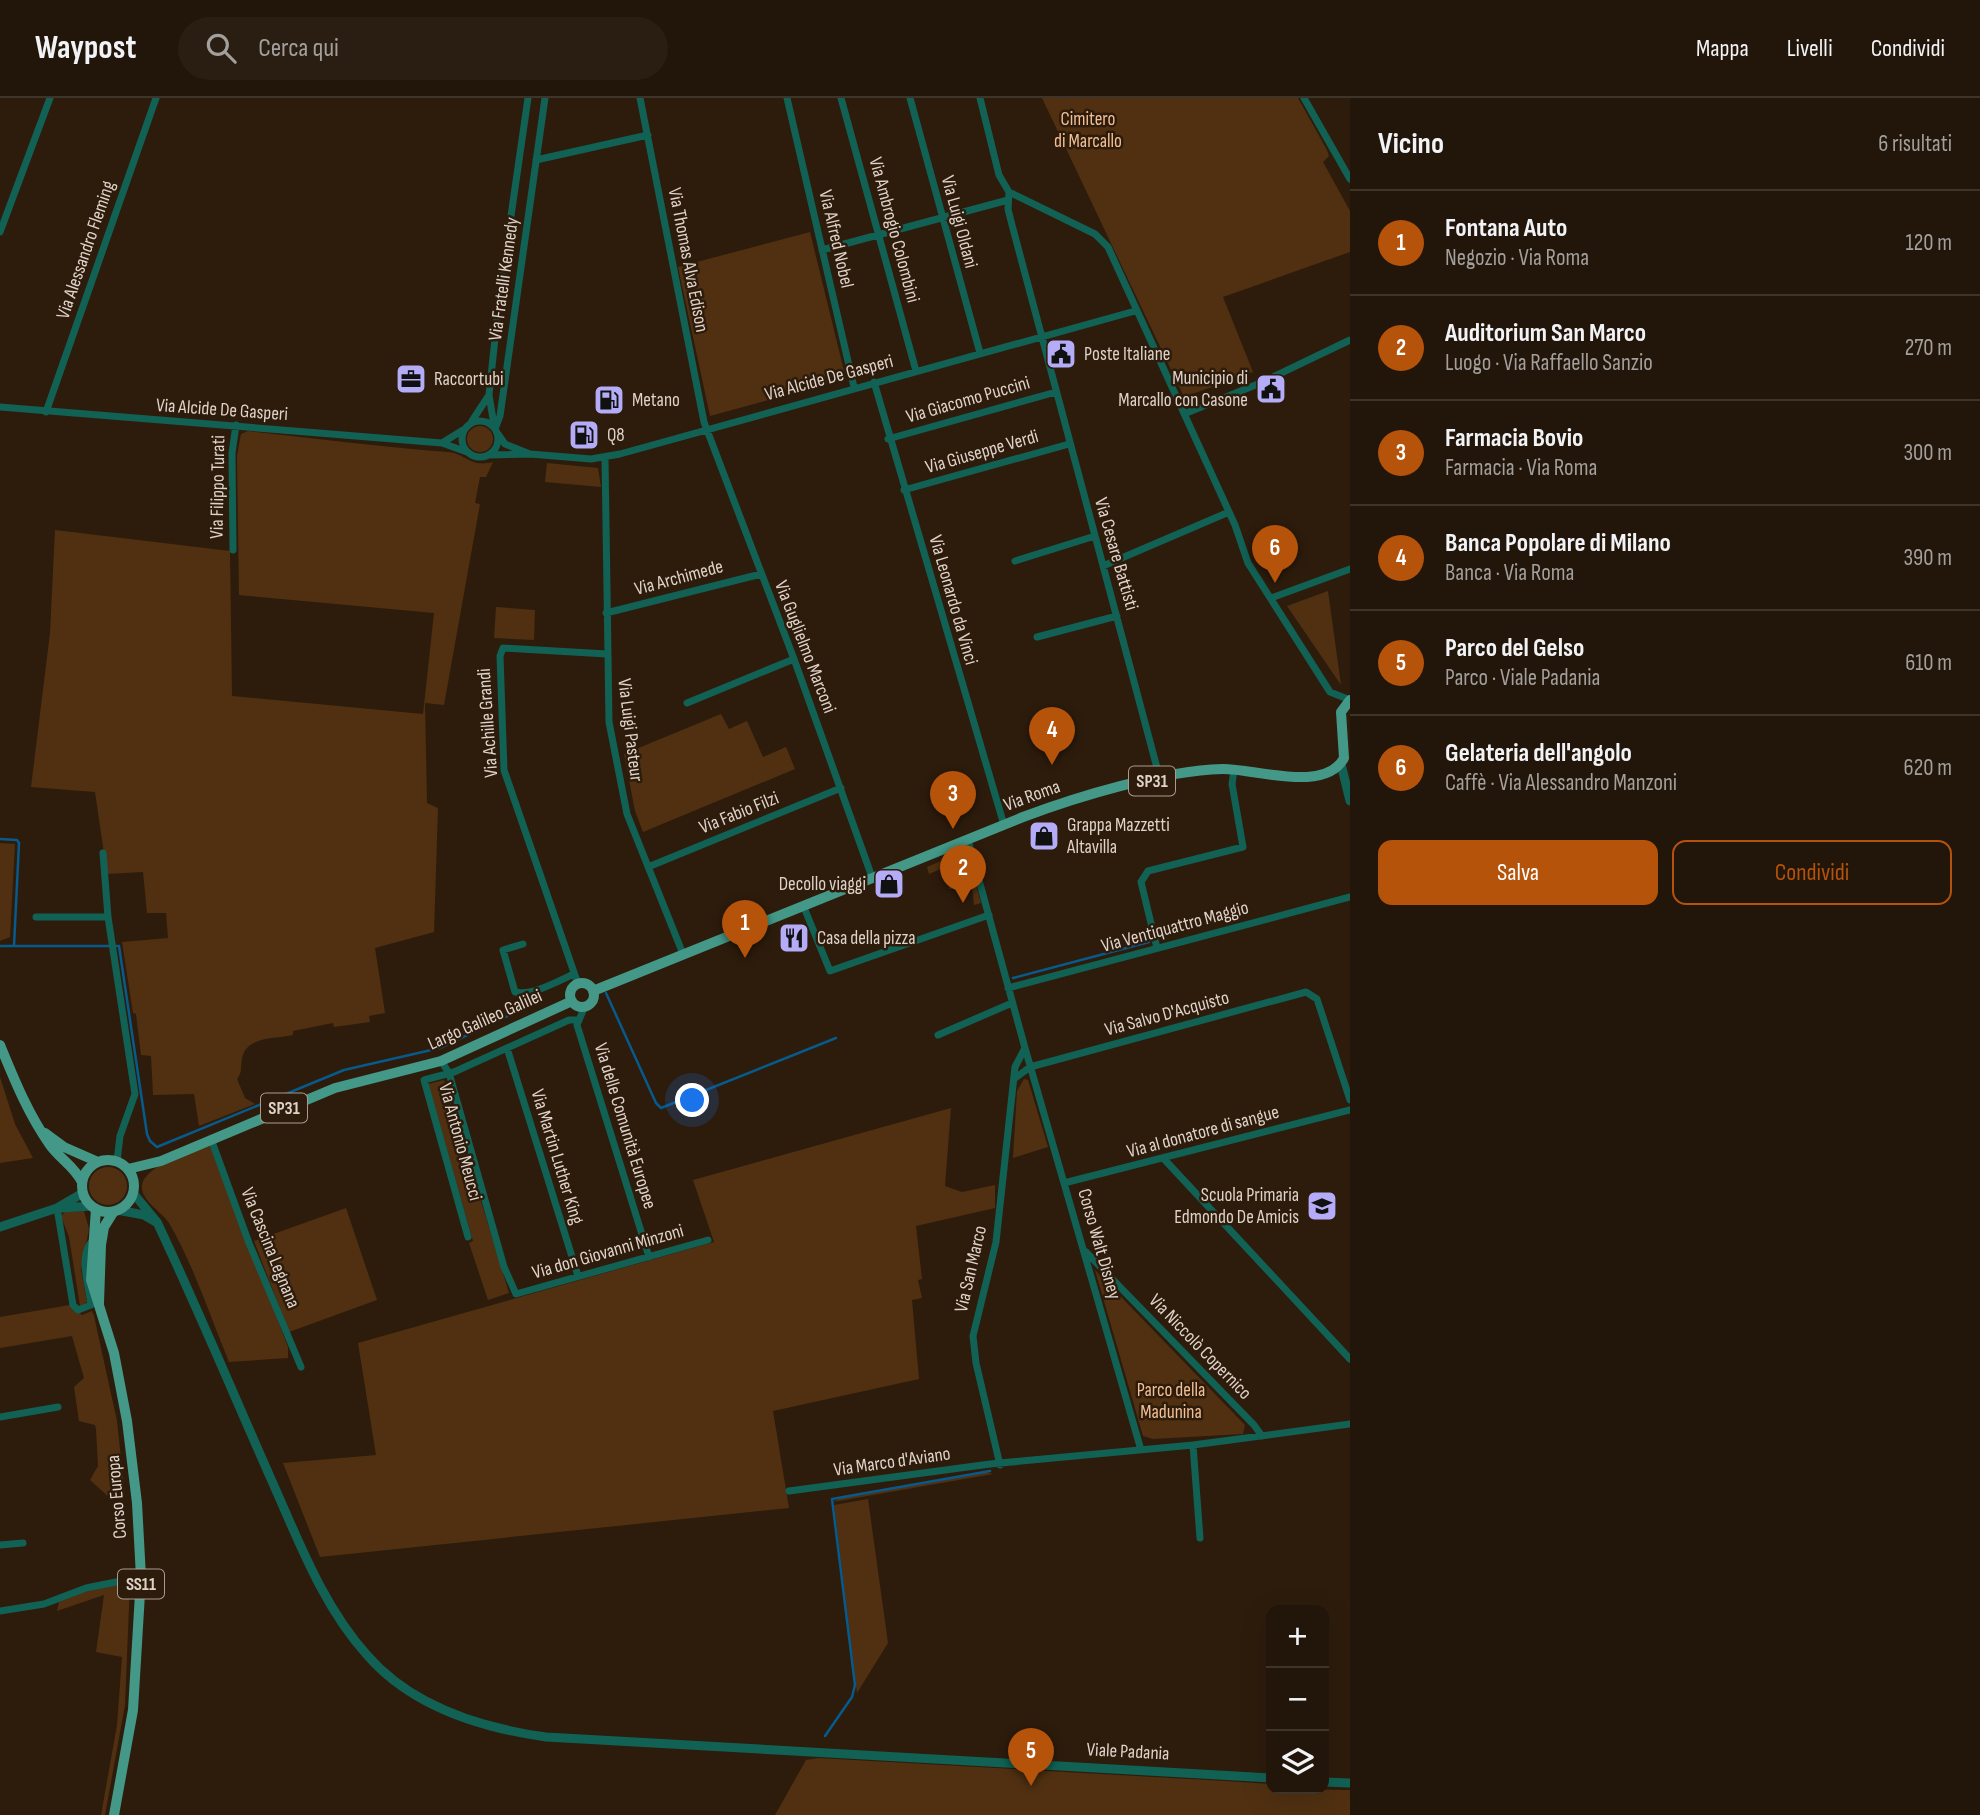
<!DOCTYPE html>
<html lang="it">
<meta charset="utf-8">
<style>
:root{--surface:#221509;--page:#2a1e12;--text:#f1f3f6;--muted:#a29f9c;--line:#3f342a;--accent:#b45309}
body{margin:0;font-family:"Sofia Sans Condensed",sans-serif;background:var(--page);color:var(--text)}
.controls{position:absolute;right:21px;bottom:21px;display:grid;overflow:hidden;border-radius:14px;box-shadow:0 7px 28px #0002}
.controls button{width:63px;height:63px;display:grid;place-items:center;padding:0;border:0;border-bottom:2px solid var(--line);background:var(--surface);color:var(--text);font:35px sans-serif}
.you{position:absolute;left:693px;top:1003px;width:24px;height:24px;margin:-18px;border:5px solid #fff;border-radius:50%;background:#1a73e8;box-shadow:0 0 0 10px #1a73e833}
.badge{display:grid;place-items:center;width:46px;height:46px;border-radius:50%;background:var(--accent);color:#fff;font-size:23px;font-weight:700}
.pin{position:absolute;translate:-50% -58px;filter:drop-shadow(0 2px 4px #0008)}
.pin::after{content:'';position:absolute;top:37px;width:24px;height:21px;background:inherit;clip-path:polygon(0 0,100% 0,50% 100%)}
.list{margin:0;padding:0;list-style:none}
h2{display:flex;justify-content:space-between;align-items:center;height:91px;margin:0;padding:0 28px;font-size:30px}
h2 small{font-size:23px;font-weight:400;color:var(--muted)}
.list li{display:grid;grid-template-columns:46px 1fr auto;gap:21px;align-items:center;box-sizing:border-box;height:105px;padding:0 28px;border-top:2px solid var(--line)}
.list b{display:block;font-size:26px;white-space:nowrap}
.list p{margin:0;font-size:23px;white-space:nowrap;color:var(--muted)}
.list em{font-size:23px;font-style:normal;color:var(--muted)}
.actions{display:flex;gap:14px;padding:21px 28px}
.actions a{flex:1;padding:16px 0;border:2px solid var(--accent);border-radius:14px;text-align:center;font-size:24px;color:var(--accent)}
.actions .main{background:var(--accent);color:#fff}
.icon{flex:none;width:38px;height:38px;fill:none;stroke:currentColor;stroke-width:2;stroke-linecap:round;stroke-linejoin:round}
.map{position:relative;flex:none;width:1350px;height:1717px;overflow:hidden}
header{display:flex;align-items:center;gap:42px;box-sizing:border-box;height:98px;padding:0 35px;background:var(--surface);border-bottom:2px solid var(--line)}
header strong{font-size:33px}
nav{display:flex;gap:38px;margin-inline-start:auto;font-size:24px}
.search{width:490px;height:63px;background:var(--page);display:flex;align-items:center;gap:18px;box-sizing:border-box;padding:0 24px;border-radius:38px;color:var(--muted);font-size:26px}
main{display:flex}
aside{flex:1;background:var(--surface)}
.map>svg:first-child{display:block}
.green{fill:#503011}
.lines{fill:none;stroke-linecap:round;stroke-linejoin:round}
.stream{stroke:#065a8c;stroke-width:2.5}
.minor{stroke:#116154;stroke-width:7}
.tertiary{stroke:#116154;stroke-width:9}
.primary{stroke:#439887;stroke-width:10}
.labels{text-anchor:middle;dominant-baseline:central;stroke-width:5;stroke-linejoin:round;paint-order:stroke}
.shield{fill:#2d1c0c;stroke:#aa9b90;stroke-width:2}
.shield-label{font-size:18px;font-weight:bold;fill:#dfd2c9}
.park-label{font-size:19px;fill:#f3bf94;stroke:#2d1c0c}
.street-label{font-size:19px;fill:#dfd2c9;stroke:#2d1c0c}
.poi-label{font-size:19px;fill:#dfd2c9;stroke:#2d1c0c;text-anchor:start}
</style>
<header>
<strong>Waypost</strong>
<div class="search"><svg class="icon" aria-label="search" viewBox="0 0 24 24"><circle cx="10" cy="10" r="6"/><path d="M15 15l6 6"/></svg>Cerca qui</div>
<nav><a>Mappa</a><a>Livelli</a><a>Condividi</a></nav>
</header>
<main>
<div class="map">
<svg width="1350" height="1717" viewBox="0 0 1350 1717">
<rect width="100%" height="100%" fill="#2d1c0c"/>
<path class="green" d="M1042,0H1298L1327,52L1329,58L1323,64L1350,113V154L1223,199L1253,274L1245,276L1241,288L1234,281L1184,299Z
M810,134L846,281L710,318L678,169Z
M467 341a13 13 0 1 1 26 0a13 13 0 1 1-26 0Z
M248,333C314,340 381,349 447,354C466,355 469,370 493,364L486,379H480L475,405L480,406L444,607L425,605L427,705L438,710L434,834L375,850L385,915L369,918L370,924L334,929L333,925L293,933V937C276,941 245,938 242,961C240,970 243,973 237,981L245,1000L255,1006L199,1028L194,996L153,997L151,958L141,957L136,916L133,915L122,844L168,840L166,815H147L143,774L107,776L95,694L31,689L50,535L55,432L230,453L232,598L423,616L434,515L239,497L237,358L241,336Z
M547,365L598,370L601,389L545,384Z
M1328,493L1341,587L1287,508Z
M496,509L535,512L534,542L494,540Z
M721,616L729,631L747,623L763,659L786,649L795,671L643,734L635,713L624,656Z
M0,745L15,746L10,839L0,843Z
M957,756L960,790L949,791L946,769L929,776L927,769Z
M969,760L981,805L974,807L972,789L964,790L962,763Z
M0,979L15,1026L33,1060L0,1065Z
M1024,981L1028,982L1048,1049L1013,1060L1017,993Z
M444,982L509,1195L488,1202L469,1145L473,1143L428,986Z
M951,1010L945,1088L962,1094L995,1087V1110L916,1128L922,1181L918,1182L922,1200L912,1202L919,1281L773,1313L789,1410L320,1459L283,1365L376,1357L358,1245L714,1144L693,1082Z
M210,1048L288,1249V1260L229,1264C210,1218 194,1168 169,1125C162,1114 140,1102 142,1087C145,1067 193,1054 210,1048Z
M89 1088a19 19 0 1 1 38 0a19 19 0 1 1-38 0Z
M346,1110L377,1202L289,1234L254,1143Z
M84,1113L89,1131L81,1172L87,1204L80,1208L69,1139L61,1118L65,1114Z
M1095,1172L1245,1327L1243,1336L1153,1341L1143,1338Z
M70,1207L82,1217L92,1213L94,1218L117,1323L125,1398L111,1401L90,1382L98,1368L96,1331L95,1327L79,1323L74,1289L84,1280L72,1238L0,1250V1219Z
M985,1374L993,1376L833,1404L844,1398Z
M868,1401L888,1545L857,1595L834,1407Z
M130,1484L125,1607L105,1717H101L117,1627L122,1559L96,1554L104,1497L57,1513L59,1504L83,1494Z
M818,1660L1225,1683L1271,1686V1691L1350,1692V1717H775L806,1662Z"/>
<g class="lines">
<path class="stream" d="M0,741L17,742L19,745L14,848
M0,848H119L147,1036L150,1043L157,1049L344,972L440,950L537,904
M1013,880L1149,844
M606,895L656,1005L661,1010L836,940
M825,1638L852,1599L855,1587L832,1401L990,1373"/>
<path class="minor" d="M640,0L704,324L794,561L872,779
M787,0L854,289
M841,0L916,273
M910,0L980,255
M980,0L999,77L1009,94L1008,111L1012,127L1160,681
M1304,0L1350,81
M536,62L648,37
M1009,94L1095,136L1108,149L1235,427L1248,465L1330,594L1350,602
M0,134L50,0
M822,152L1008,102
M874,284L1004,727
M489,297L500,194L528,0
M0,309L442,345
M46,314L156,0
M1184,316L1258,286L1350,242
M462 341a18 18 0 1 1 36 0a18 18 0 1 1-36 0Z
M472,323L489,297L494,327
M495,331L500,318L545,0
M463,332L442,345L467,354
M888,341L1056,294
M530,356L591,361L620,356L1135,213
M489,357L530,356L505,346L498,336
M605,359L609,624L627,716L683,856
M904,392L1069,346
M233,452L232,355L236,327
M1015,463L1095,438
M1103,468L1229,414
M1271,500L1350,471
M606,515L761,476
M1037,539L1117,518
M687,605L794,561
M968,742L1025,950L1141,1352
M103,755L108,819L135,996L120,1038L117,1063
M648,769L841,690
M803,807L830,873L989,817
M36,819H108
M523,846L503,852L515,894C533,898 558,883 574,876
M1157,850L1141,784L1148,773L1243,749L1232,686L1234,672
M578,886L504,672L500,558L503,550L607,556
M1008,890L1350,799
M585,908L577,927L649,1159
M938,937L1012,905
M507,950L578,1178
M441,963L449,975L504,1169L516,1196L708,1142
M1014,981L1030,969L1306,894L1317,901L1350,1002
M211,1041L249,1145L301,1269
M1164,1061L1350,1261
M1064,1085L1350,1012
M57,1110L73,1207L78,1212L91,1207C89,1187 78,1160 92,1143
M468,1139L424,982L454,974L569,922H577
M1086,1154L1254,1327L1262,1338
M0,1319L58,1309
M1193,1347L1200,1440
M1000,1367L976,1265L973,1238L996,1144L1015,969L1025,950
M789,1393L990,1366L1193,1347L1350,1326
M0,1447L23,1445
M0,1513L44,1506L86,1490L141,1479"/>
<path class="tertiary" d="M1341,666L1350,703
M133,1095L157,1124C197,1209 233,1295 271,1381C298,1441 322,1507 367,1557C412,1609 481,1630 546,1639L1271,1680
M62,1110L92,1108
M117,1112L144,1117L156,1124
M0,1129L57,1110L83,1095
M1324,1684L1350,1685"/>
<path class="primary" d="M570 897a12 12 0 1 1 24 0a12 12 0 1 1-24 0Z
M593,893L1023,719C1079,698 1162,673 1222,671C1253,670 1325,696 1344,660L1341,614L1350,602
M0,947C14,981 28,1016 50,1047C60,1061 74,1068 82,1084
M45,1035L64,1049L98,1064
M82 1088a26 26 0 1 1 52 0a26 26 0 1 1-52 0Z
M128,1071L161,1063L335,990L441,963L572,903
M96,1111L91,1182L114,1255L127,1323L137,1405L141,1479L133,1612L114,1717
M99,1205L101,1147L104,1129L114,1113"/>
</g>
<defs>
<g id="civic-square" transform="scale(1.575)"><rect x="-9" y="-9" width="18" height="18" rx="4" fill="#b5acf8" stroke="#2d1c0c"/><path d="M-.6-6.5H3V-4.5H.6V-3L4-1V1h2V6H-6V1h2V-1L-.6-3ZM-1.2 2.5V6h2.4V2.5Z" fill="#111"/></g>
<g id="office-square" transform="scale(1.575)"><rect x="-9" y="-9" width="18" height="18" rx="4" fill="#b5acf8" stroke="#2d1c0c"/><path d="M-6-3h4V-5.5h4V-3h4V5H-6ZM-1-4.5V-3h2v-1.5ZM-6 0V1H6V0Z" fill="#111"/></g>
<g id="fuel-square" transform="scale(1.575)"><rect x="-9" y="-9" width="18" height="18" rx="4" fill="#b5acf8" stroke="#2d1c0c"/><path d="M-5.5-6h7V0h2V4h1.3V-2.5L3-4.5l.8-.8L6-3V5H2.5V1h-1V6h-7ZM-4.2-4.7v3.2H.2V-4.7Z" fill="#111"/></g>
<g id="shop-square" transform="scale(1.575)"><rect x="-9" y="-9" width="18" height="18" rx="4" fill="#b5acf8" stroke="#2d1c0c"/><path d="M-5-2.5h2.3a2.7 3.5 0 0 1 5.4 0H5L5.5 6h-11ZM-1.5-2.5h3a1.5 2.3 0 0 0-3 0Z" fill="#111"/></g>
<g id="restaurant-square" transform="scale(1.575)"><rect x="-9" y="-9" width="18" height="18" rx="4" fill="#b5acf8" stroke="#2d1c0c"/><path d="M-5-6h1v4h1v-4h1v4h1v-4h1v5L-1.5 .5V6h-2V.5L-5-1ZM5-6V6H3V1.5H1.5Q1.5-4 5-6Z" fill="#111"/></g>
<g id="school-square" transform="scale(1.575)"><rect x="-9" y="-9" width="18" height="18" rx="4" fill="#b5acf8" stroke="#2d1c0c"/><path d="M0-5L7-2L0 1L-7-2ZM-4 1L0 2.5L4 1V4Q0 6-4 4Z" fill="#111"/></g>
</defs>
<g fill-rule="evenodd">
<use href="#civic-square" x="1061" y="256"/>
<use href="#office-square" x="411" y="281"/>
<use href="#civic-square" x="1271" y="291"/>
<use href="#fuel-square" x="609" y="302"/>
<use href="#fuel-square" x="584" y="337"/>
<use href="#shop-square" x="1044" y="738"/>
<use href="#shop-square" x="889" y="786"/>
<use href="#restaurant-square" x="794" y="840"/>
<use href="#school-square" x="1322" y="1108"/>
</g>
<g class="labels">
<g class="shield">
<rect x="1129" y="668.5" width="46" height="29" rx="5"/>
<rect x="261" y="995.5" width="46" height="29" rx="5"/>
<rect x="118" y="1471.5" width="46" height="29" rx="5"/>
</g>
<g class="shield-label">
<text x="1152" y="683">SP31</text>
<text x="284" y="1010">SP31</text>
<text x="141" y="1486">SS11</text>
</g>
<g class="park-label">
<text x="1088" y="21">Cimitero<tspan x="1088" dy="22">di Marcallo</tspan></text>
<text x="1171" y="1292">Parco della<tspan x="1171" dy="22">Madunina</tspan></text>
</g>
<g class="street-label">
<text transform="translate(959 124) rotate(75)">Via Luigi Oldani</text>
<text transform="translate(894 132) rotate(75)">Via Ambrogio Colombini</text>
<text transform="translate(836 141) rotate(77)">Via Alfred Nobel</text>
<text transform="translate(86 152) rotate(-71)">Via Alessandro Fleming</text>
<text transform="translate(688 162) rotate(79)">Via Thomas Alva Edison</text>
<text transform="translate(504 181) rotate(-82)">Via Fratelli Kennedy</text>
<text transform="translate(829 280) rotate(-15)">Via Alcide De Gasperi</text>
<text transform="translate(968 302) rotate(-16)">Via Giacomo Puccini</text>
<text transform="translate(222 312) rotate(4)">Via Alcide De Gasperi</text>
<text transform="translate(982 354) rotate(-16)">Via Giuseppe Verdi</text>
<text transform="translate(218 389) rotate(-89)">Via Filippo Turati</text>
<text transform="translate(1116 456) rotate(74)">Via Cesare Battisti</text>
<text transform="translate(679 480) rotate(-15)">Via Archimede</text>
<text transform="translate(953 502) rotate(74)">Via Leonardo da Vinci</text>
<text transform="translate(805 549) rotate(69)">Via Guglielmo Marconi</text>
<text transform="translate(488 625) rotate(-94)">Via Achille Grandi</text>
<text transform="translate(630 632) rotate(83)">Via Luigi Pasteur</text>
<text transform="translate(1032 698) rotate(-20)">Via Roma</text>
<text transform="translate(739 715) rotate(-22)">Via Fabio Filzi</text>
<text transform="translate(1175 829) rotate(-15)">Via Ventiquattro Maggio</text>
<text transform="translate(1167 916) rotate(-15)">Via Salvo D'Acquisto</text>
<text transform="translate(485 922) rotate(-24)">Largo Galileo Galilei</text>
<text transform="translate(625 1028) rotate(73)">Via delle Comunità Europee</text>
<text transform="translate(1203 1034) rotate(-15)">Via al donatore di sangue</text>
<text transform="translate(460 1044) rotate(75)">Via Antonio Meucci</text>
<text transform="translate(557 1059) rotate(73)">Via Martin Luther King</text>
<text transform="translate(1099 1146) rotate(74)">Corso Walt Disney</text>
<text transform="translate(270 1150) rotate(68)">Via Cascina Legnana</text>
<text transform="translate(608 1154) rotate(-16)">Via don Giovanni Minzoni</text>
<text transform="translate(971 1171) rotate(-77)">Via San Marco</text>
<text transform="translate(1200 1249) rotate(46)">Via Niccolò Copernico</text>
<text transform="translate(892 1364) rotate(-8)">Via Marco d'Aviano</text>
<text transform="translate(117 1399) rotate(-95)">Corso Europa</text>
<text transform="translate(1128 1654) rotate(3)">Viale Padania</text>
</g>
<g class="poi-label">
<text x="1084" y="256">Poste Italiane</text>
<text x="1248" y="280" text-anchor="end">Municipio di<tspan x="1248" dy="22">Marcallo con Casone</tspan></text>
<text x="434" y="281">Raccortubi</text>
<text x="632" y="302">Metano</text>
<text x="607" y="337">Q8</text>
<text x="1067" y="727">Grappa Mazzetti<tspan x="1067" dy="22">Altavilla</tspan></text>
<text x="866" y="786" text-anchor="end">Decollo viaggi</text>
<text x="817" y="840">Casa della pizza</text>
<text x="1299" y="1097" text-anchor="end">Scuola Primaria<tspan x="1299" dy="22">Edmondo De Amicis</tspan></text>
</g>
</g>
</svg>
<div class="controls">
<button>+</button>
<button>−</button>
<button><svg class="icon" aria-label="layers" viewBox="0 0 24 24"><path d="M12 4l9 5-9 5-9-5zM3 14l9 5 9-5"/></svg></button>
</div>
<div class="you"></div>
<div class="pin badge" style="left:745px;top:860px">1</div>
<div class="pin badge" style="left:963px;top:805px">2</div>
<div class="pin badge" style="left:953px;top:731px">3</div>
<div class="pin badge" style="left:1052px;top:667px">4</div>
<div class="pin badge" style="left:1031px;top:1688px">5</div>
<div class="pin badge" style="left:1275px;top:485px">6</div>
</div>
<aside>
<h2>Vicino<small>6 risultati</small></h2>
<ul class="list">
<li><span class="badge">1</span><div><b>Fontana Auto</b><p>Negozio · Via Roma</p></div><em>120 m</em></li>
<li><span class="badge">2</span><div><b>Auditorium San Marco</b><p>Luogo · Via Raffaello Sanzio</p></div><em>270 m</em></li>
<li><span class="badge">3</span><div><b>Farmacia Bovio</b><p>Farmacia · Via Roma</p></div><em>300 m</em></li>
<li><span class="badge">4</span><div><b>Banca Popolare di Milano</b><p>Banca · Via Roma</p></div><em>390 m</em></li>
<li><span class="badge">5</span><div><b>Parco del Gelso</b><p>Parco · Viale Padania</p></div><em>610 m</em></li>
<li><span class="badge">6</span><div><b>Gelateria dell'angolo</b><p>Caffè · Via Alessandro Manzoni</p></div><em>620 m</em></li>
</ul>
<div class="actions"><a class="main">Salva</a><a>Condividi</a></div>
</aside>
</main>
